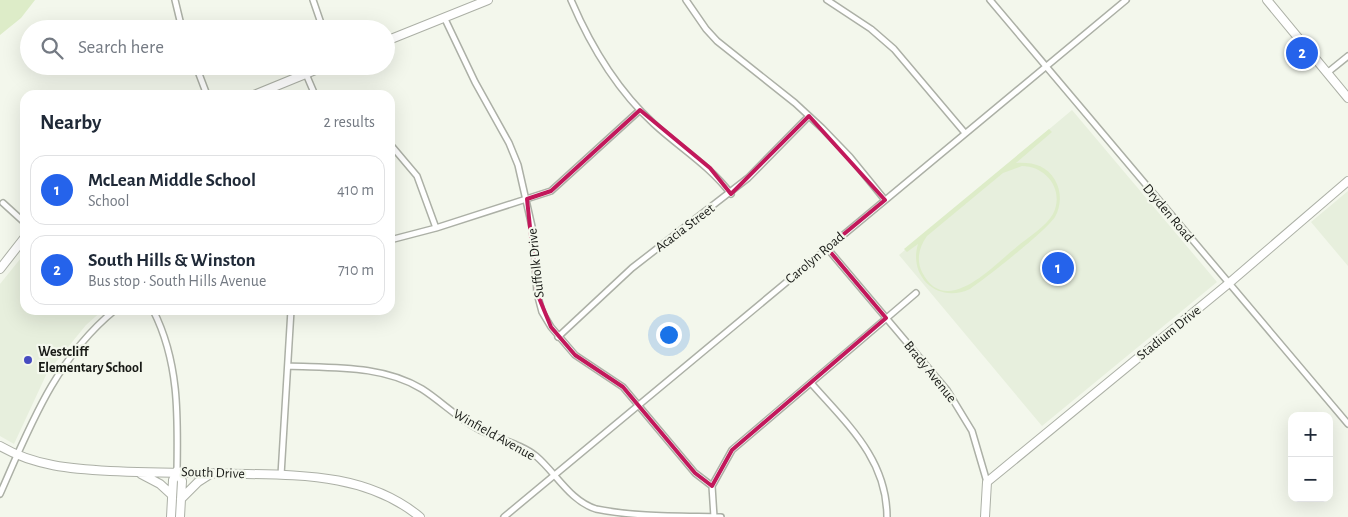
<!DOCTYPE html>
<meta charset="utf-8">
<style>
:root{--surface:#fff;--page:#f6f6f7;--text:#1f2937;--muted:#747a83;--line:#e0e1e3;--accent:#2563eb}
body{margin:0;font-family:"Alegreya Sans",sans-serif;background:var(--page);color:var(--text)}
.controls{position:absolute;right:15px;bottom:15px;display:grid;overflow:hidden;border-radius:10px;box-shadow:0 5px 20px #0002}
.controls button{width:45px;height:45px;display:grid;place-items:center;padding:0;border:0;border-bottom:1px solid var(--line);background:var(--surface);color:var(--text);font:25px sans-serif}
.you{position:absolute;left:668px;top:334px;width:18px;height:18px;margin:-12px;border:4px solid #fff;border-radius:50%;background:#1a73e8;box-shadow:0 0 0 8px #1a73e833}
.badge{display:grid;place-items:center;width:32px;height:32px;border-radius:50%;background:var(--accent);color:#fff;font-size:16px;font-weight:700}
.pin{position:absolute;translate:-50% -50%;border:2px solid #fff;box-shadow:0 1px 5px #0006}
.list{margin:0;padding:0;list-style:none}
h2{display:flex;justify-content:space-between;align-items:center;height:65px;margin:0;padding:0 20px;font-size:21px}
h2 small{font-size:16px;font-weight:400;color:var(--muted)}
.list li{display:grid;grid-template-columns:32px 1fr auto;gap:15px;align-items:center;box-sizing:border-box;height:70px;margin:0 10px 10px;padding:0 10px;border:1px solid var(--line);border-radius:15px}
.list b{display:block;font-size:19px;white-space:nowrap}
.list p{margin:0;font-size:16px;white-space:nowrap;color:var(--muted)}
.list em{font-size:16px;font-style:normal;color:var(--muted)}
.icon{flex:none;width:28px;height:28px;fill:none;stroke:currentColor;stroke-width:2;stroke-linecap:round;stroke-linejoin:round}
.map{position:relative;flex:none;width:1348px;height:517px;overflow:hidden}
.search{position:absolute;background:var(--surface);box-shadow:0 5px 20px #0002;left:20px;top:20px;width:375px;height:55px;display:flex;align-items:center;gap:12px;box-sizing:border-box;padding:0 18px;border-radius:28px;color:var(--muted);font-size:19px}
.panel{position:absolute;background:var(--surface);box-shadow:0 5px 20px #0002;left:20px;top:90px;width:375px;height:225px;border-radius:15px}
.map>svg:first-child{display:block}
.built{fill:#e7efdd}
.green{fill:#ddecc8;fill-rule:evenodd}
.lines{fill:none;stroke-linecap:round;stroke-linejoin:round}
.street-casing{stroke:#acb0a6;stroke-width:8}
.secondary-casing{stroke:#acb0a6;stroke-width:10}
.street{stroke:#fff;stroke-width:5}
.secondary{stroke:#fff;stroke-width:8}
.marked{fill:none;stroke:#c2185b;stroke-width:4;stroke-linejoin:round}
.poi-dot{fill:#464bc0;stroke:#f3f7ec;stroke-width:2}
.labels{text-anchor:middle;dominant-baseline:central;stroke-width:4.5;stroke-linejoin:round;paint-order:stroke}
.street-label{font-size:14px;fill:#181a16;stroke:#f3f7ec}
.poi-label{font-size:14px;font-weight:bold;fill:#181a16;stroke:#f3f7ec;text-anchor:start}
</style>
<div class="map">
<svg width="1348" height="517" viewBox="0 0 1348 517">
<rect width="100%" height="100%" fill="#f3f7ec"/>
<path class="built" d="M1072,110L1217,282L1042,426L899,255Z
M1348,191V266L1311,222Z
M25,253V310H103L86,325L47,373L14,444L0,436V284Z"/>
<path class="green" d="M0,0H35L21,18L0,35Z
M1049,129L1052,132L1016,163C1032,162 1046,165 1055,180C1062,192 1061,206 1055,217C1045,232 987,277 970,289C938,304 908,277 918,244L907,252L904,249ZM1022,166C1046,166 1065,190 1053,214C1045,228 1025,239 1013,250C991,268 945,318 922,272C916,260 919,247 927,236L1003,173Z"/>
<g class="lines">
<g class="street-casing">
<path id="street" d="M175,0L182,29
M313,0L323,29
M571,0C591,47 616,89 654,124C680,148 709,165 731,194
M686,0L706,29L717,41L795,103L822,128L850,157L885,200
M827,0L871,29L894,49L965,133
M990,0L1348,424
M444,17L475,82L509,143L518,165L533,231L537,293L542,312L551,327L575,355L623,387L695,473L712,486
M196,66L207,95
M1327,73L1348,56
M306,74L315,95
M390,144L417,176L436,228
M3,203L25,223
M390,240L436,228L551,191L640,110
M827,248L947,390L972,431L987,482
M153,310C179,361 178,415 177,471
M558,337L632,268L748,178L809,116
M288,366C333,368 383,365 422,389C441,401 457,418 478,429C496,439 520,443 536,456C556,473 570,501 596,509C635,517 680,516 721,517
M811,383C847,424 887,459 887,517
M281,475L291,310
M0,494C30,426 56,358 115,310
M504,517L1126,0
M714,517L712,486L732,450L916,293"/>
</g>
<g class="secondary-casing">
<path id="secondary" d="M1267,0L1348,98
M386,41L488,0
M254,95L325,66
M0,269L25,237
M0,446C34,466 72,469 110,471C156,473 201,473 247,474C309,475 370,476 420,517
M177,471L182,481L180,517
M141,474L160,484L172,495
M181,499L198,482L212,473
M171,517L173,480L177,471
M985,517L987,482L1228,284L1348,181"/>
</g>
<use href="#street" class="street"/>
<use href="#secondary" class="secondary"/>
</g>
<path class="marked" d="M640,110L710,168L731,194L809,116L885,200L827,248L886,318L732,450L712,486L695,473L623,387L575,355L551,327L537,293L527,199L551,191Z"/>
<circle class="poi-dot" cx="28" cy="360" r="5"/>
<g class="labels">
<g class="street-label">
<text transform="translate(1168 213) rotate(50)">Dryden Road</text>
<text transform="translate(685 228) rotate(-37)">Acacia Street</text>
<text transform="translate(815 258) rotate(-40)">Carolyn Road</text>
<text transform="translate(536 263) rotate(-96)">Suffolk Drive</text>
<text transform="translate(1169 333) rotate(-39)">Stadium Drive</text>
<text transform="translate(930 372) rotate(51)">Brady Avenue</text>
<text transform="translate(494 435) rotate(29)">Winfield Avenue</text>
<text transform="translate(213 473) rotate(2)">South Drive</text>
</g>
<g class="poi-label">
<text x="38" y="352">Westcliff<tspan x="38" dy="16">Elementary School</tspan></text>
</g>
</g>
</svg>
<div class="controls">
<button>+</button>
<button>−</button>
</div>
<div class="you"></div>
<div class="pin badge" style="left:1058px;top:268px">1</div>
<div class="pin badge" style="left:1302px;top:53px">2</div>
<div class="search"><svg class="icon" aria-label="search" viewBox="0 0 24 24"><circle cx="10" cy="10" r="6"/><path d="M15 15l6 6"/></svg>Search here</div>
<section class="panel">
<h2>Nearby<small>2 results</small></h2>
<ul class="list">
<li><span class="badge">1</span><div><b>McLean Middle School</b><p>School</p></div><em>410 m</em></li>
<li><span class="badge">2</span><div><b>South Hills &amp; Winston</b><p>Bus stop · South Hills Avenue</p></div><em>710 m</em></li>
</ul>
</section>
</div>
